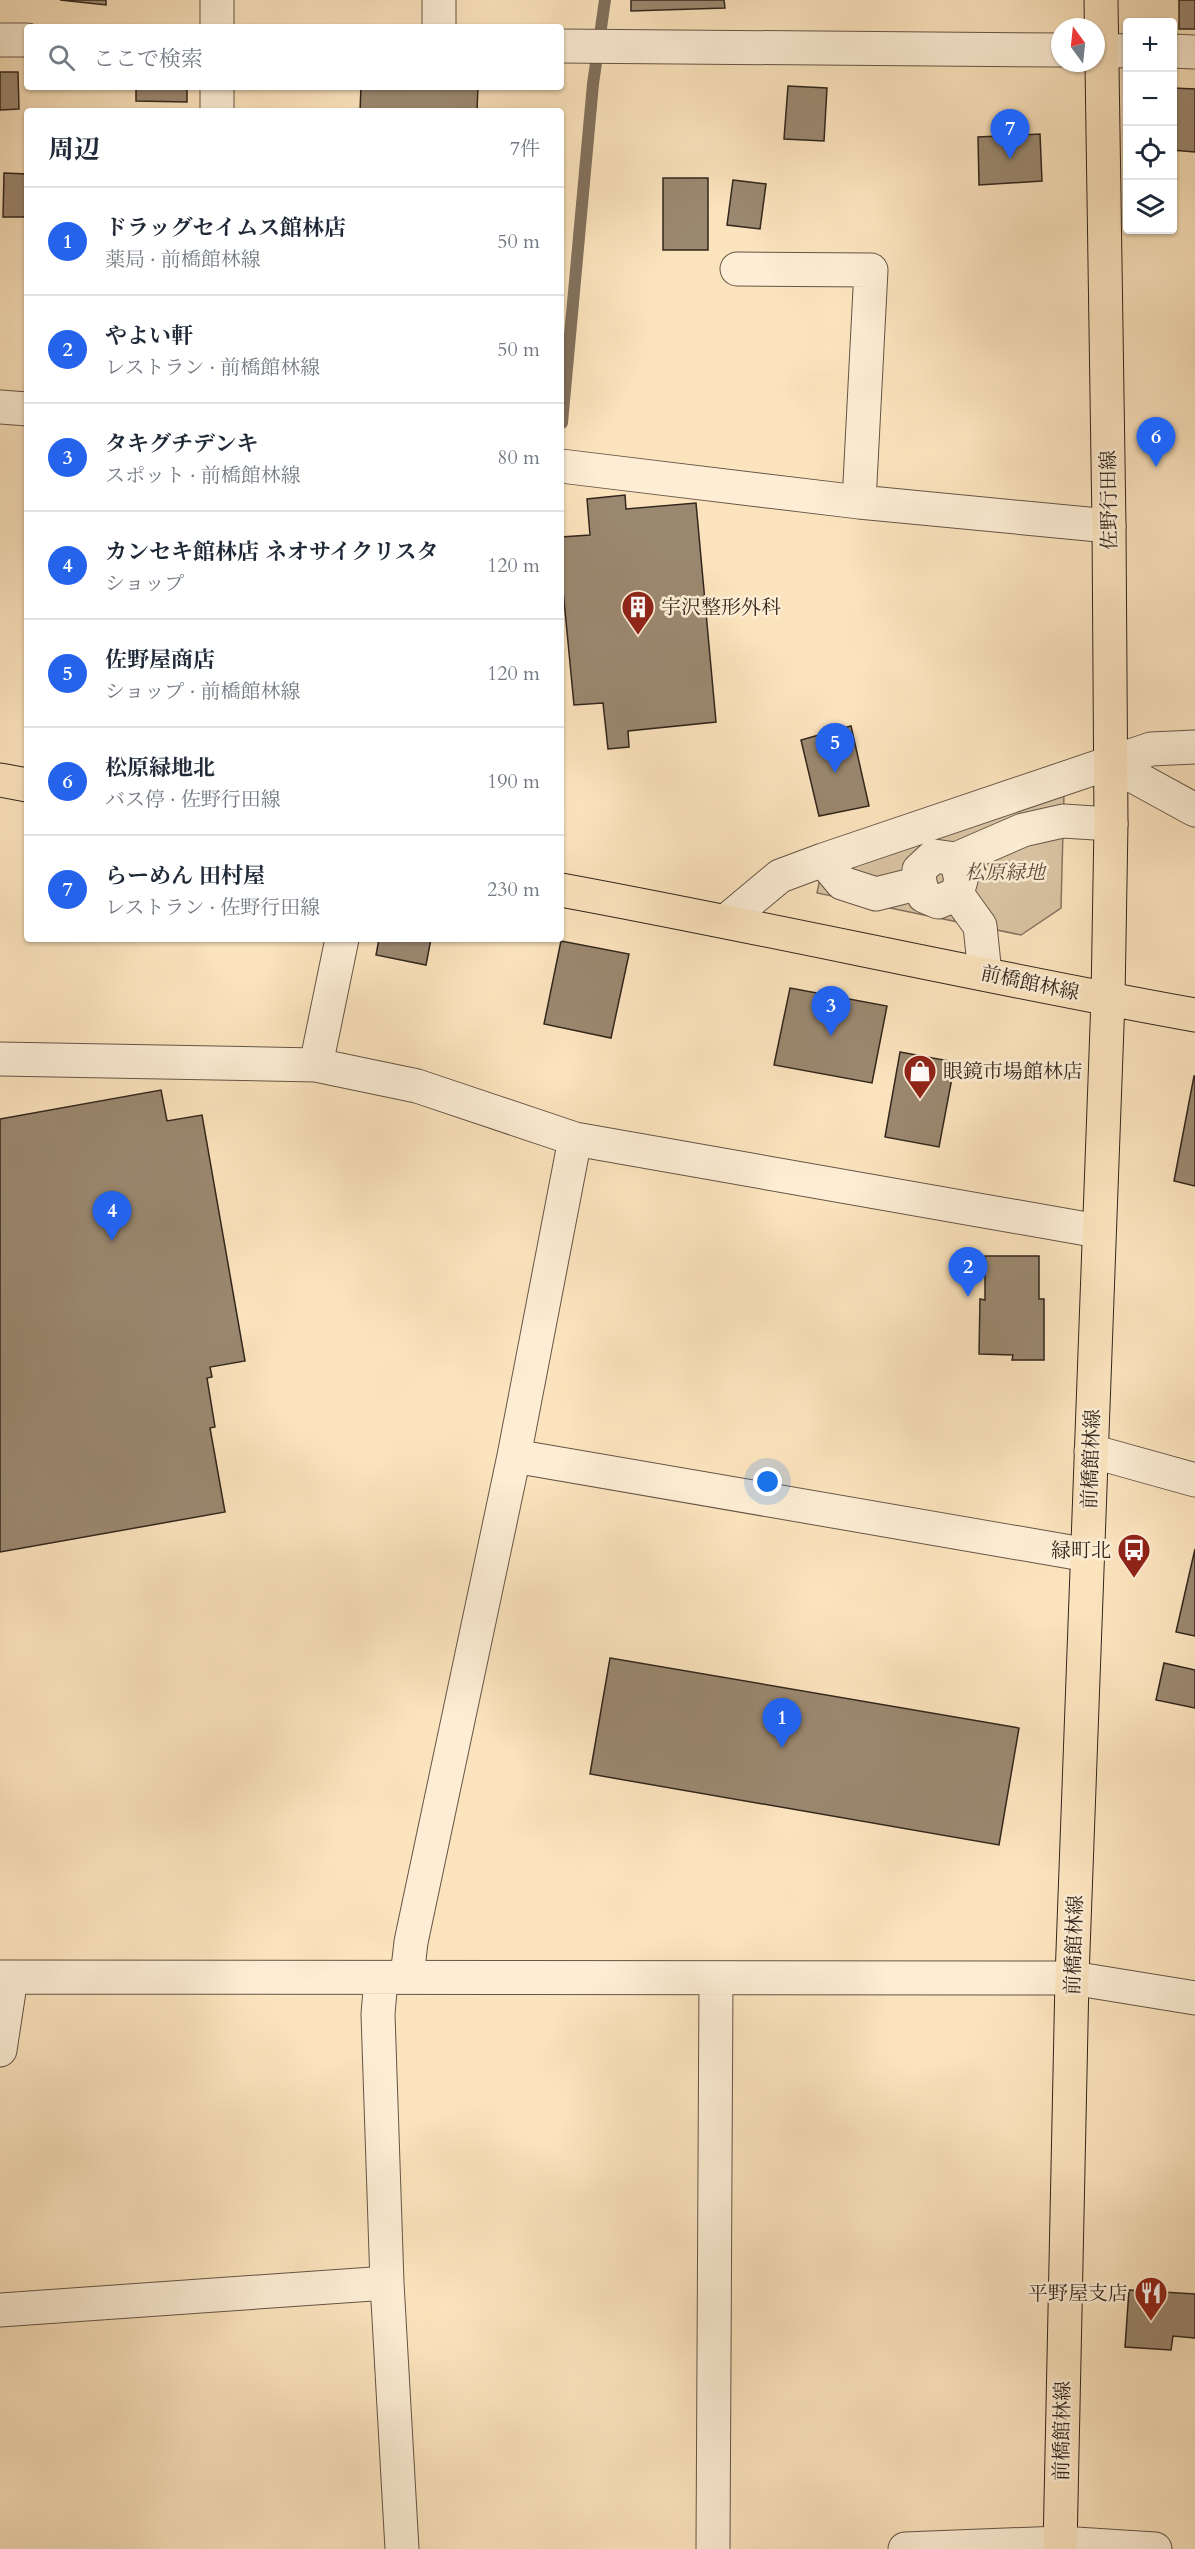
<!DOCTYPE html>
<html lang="ja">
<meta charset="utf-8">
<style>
:root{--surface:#fff;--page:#f2f2f3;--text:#1f2937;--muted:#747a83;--line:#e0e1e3;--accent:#2563eb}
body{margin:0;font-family:Cardo,"Noto Serif JP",serif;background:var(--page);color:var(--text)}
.controls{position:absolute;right:18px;top:18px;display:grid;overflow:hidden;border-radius:6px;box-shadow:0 2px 4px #0004}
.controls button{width:54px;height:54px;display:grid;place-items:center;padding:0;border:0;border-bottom:2px solid var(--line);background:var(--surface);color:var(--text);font:30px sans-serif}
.compass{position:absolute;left:1051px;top:18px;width:54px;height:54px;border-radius:50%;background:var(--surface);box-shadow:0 2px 4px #0004;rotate:345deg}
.you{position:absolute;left:768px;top:1482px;width:21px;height:21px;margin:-15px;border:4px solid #fff;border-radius:50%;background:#1a73e8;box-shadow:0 0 0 9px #1a73e833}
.badge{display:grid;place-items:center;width:39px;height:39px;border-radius:50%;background:var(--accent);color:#fff;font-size:20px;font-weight:700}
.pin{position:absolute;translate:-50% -50px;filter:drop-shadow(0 2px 3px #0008)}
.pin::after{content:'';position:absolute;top:32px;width:21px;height:18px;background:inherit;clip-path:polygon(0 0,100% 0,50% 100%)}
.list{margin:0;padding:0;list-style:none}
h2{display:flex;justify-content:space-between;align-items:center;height:78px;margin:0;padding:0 24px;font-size:26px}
h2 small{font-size:20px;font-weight:400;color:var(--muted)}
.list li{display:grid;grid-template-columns:39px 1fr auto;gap:18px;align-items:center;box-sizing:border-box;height:108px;padding:0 24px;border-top:2px solid var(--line)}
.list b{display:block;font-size:22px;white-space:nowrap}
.list p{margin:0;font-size:20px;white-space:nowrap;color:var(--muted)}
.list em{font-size:20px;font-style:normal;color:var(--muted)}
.icon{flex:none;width:33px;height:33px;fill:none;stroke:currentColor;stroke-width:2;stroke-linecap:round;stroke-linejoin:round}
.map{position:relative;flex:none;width:1195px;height:2549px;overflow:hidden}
.search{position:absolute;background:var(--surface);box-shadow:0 2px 4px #0004;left:24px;top:24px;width:540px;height:66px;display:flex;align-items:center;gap:15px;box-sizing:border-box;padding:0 21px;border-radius:6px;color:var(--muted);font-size:22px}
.panel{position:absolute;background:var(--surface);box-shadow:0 2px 4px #0004;left:24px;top:108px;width:540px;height:834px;border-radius:6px}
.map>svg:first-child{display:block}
.green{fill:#d9c3a2;stroke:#867460;stroke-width:1.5}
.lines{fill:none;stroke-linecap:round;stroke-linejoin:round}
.stream{stroke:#82715d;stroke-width:12}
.building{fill:#9b8870;stroke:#32261d;stroke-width:1.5}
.minor-casing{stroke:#645545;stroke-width:35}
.major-casing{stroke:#32261d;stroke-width:35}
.minor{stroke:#fcedd4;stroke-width:33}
.major{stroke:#fbe3bd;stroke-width:33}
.labels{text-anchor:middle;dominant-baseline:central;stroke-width:5;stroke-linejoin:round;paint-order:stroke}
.street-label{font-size:20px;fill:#32261d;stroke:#fcedd4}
.poi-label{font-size:20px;fill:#32261d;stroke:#fcedd4;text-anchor:start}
.park-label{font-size:20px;font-style:italic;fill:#5c4d3e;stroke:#fcedd4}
</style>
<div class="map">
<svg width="1195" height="2549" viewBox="0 0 1195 2549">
<rect width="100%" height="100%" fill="#fbe3bd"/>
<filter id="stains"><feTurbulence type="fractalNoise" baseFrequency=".00333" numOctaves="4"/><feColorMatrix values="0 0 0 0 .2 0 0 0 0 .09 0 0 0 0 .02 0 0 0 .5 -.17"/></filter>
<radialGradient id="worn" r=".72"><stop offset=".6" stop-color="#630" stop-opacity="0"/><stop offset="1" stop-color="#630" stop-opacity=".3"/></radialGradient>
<path class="green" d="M1064,793L1061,908L1021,935L817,893L821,873Z"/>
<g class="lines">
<path class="stream" d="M562,423L593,84L605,0"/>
</g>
<path class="building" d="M60,0H106V5Z
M631,0H724L725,8L631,11Z
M1179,0H1195V29H1179Z
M0,72H18L19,109L0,110Z
M788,86L827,88L824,141L784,139Z
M136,87H187V102L136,101Z
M361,87H478L477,111H360Z
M1173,88L1195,89V152L1172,150Z
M1040,134L1042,181L979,185L978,137Z
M4,173L27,174V217H3Z
M663,178H708V250H663Z
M733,180L766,184L760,229L727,225Z
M625,495L626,509L696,503L716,722L628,731L629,747L608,749L603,703L574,705L561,569V537L590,535L587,499Z
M851,726L869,806L819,816L801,740Z
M379,939H431L426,965L376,955Z
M561,941L629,954L611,1038L544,1024Z
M790,988L887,1006L872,1083L774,1065Z
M900,1052L955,1062L939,1147L885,1137Z
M1194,1076H1195V1186L1174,1181Z
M161,1090L167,1121L202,1115L245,1361L210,1367L212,1377L207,1378L215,1427L210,1428L225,1512L0,1552V1119Z
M985,1256H1039V1299H1044V1360H1012L1013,1355L979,1354L980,1299L985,1300Z
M1195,1549V1636L1176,1632Z
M610,1658L1019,1728L999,1845L590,1774Z
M1164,1663L1195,1670V1708L1156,1700Z
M1129,2290L1195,2294V2338L1173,2336L1171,2350L1125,2347Z"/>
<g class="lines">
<g class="minor-casing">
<path id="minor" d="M217,0V27
M439,0V27
M0,40H27
M561,46L1060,50
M1096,50L1128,51
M1172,51L1195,52
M217,111V87
M737,269L871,270L859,502
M0,407L27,409
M561,466L859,502L1109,526
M1111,764L1195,810
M956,859L1023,830L1063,821L1111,824
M823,860L842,883L876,894L920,883L919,870L934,856L956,859L961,880L957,894L938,902L924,896L920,883
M957,894L980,926L985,974
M726,921L780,876L823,860L1151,749L1195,747
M0,1059L316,1065L417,1086L575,1139L1098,1231
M316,1065L342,939
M1091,1451L1195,1480
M514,1456L1088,1555
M0,1977L1072,1978L1195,1998
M407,1977L411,1942L514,1456L575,1139
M381,1979L378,2014L387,2283L402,2549
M0,2050L11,1978
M0,2310L387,2283
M713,2549L716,1979
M905,2549L1060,2543L1155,2549"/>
</g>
<g class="major-casing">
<path id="major" d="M0,780L27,785
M561,890C773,929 983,977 1195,1015
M1060,2549L1072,1978L1108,999L1111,824L1109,526L1101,0"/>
</g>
<use href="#minor" class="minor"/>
<use href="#major" class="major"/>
</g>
<defs>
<g id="building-pin" transform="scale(1.725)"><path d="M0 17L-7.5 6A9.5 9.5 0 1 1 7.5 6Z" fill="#8f2418" stroke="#fcedd4"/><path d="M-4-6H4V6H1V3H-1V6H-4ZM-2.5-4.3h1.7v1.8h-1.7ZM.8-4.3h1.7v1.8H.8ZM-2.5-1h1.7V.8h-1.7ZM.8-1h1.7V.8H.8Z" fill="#fff"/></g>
<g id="shop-pin" transform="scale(1.725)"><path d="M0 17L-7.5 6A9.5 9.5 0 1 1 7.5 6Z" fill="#8f2418" stroke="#fcedd4"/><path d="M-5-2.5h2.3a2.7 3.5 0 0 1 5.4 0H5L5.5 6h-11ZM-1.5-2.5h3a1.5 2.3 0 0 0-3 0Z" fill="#fff"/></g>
<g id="bus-pin" transform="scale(1.725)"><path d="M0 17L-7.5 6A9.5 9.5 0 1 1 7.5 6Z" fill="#8f2418" stroke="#fcedd4"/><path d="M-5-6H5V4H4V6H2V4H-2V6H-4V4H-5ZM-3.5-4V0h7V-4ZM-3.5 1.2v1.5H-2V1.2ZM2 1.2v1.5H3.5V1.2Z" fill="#fff"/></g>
<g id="restaurant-pin" transform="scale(1.725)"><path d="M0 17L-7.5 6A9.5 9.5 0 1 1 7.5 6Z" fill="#8f2418" stroke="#fcedd4"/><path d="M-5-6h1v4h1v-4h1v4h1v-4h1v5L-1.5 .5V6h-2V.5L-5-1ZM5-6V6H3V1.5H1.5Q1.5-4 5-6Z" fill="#fff"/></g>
</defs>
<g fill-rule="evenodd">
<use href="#building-pin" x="638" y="607"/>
<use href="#shop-pin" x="920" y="1071"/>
<use href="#bus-pin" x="1134" y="1550"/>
<use href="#restaurant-pin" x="1151" y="2293"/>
</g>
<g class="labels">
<g class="street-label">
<text transform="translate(1109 500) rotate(-91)">佐野行田線</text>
<text transform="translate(1030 983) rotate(12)">前橋館林線</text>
<text transform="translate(1091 1459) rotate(-88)">前橋館林線</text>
<text transform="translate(1074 1945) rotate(-88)">前橋館林線</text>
<text transform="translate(1062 2431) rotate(-89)">前橋館林線</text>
</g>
<g class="poi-label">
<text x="661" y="607">宇沢整形外科</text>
<text x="943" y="1071">眼鏡市場館林店</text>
<text x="1111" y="1550" text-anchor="end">緑町北</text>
<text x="1128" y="2293" text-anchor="end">平野屋支店</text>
</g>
<g class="park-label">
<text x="1005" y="872">松原緑地</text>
</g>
</g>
<rect width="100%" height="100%" filter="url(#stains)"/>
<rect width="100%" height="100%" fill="url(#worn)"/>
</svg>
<div class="controls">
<button>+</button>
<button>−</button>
<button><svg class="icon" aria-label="locate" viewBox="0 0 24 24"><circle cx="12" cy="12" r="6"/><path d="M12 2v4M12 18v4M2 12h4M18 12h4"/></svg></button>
<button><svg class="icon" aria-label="layers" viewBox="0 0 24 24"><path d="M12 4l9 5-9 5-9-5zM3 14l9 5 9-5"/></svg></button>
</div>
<svg class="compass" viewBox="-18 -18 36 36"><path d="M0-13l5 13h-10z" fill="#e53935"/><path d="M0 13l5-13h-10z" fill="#747a83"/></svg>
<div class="you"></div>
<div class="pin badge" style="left:782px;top:1748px">1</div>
<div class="pin badge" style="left:968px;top:1297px">2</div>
<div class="pin badge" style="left:831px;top:1036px">3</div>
<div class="pin badge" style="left:112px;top:1241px">4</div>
<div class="pin badge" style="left:835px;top:773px">5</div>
<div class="pin badge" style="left:1156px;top:467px">6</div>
<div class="pin badge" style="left:1010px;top:159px">7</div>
<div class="search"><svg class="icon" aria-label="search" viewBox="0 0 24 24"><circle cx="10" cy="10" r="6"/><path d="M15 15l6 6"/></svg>ここで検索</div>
<section class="panel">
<h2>周辺<small>7件</small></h2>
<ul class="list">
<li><span class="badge">1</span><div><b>ドラッグセイムス館林店</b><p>薬局 · 前橋館林線</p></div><em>50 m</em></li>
<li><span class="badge">2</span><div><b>やよい軒</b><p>レストラン · 前橋館林線</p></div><em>50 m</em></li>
<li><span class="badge">3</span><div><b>タキグチデンキ</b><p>スポット · 前橋館林線</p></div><em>80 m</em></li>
<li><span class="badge">4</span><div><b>カンセキ館林店 ネオサイクリスタ</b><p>ショップ</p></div><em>120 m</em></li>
<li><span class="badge">5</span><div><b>佐野屋商店</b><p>ショップ · 前橋館林線</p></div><em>120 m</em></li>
<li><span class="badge">6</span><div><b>松原緑地北</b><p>バス停 · 佐野行田線</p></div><em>190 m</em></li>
<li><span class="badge">7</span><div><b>らーめん 田村屋</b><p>レストラン · 佐野行田線</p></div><em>230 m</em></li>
</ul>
</section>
</div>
